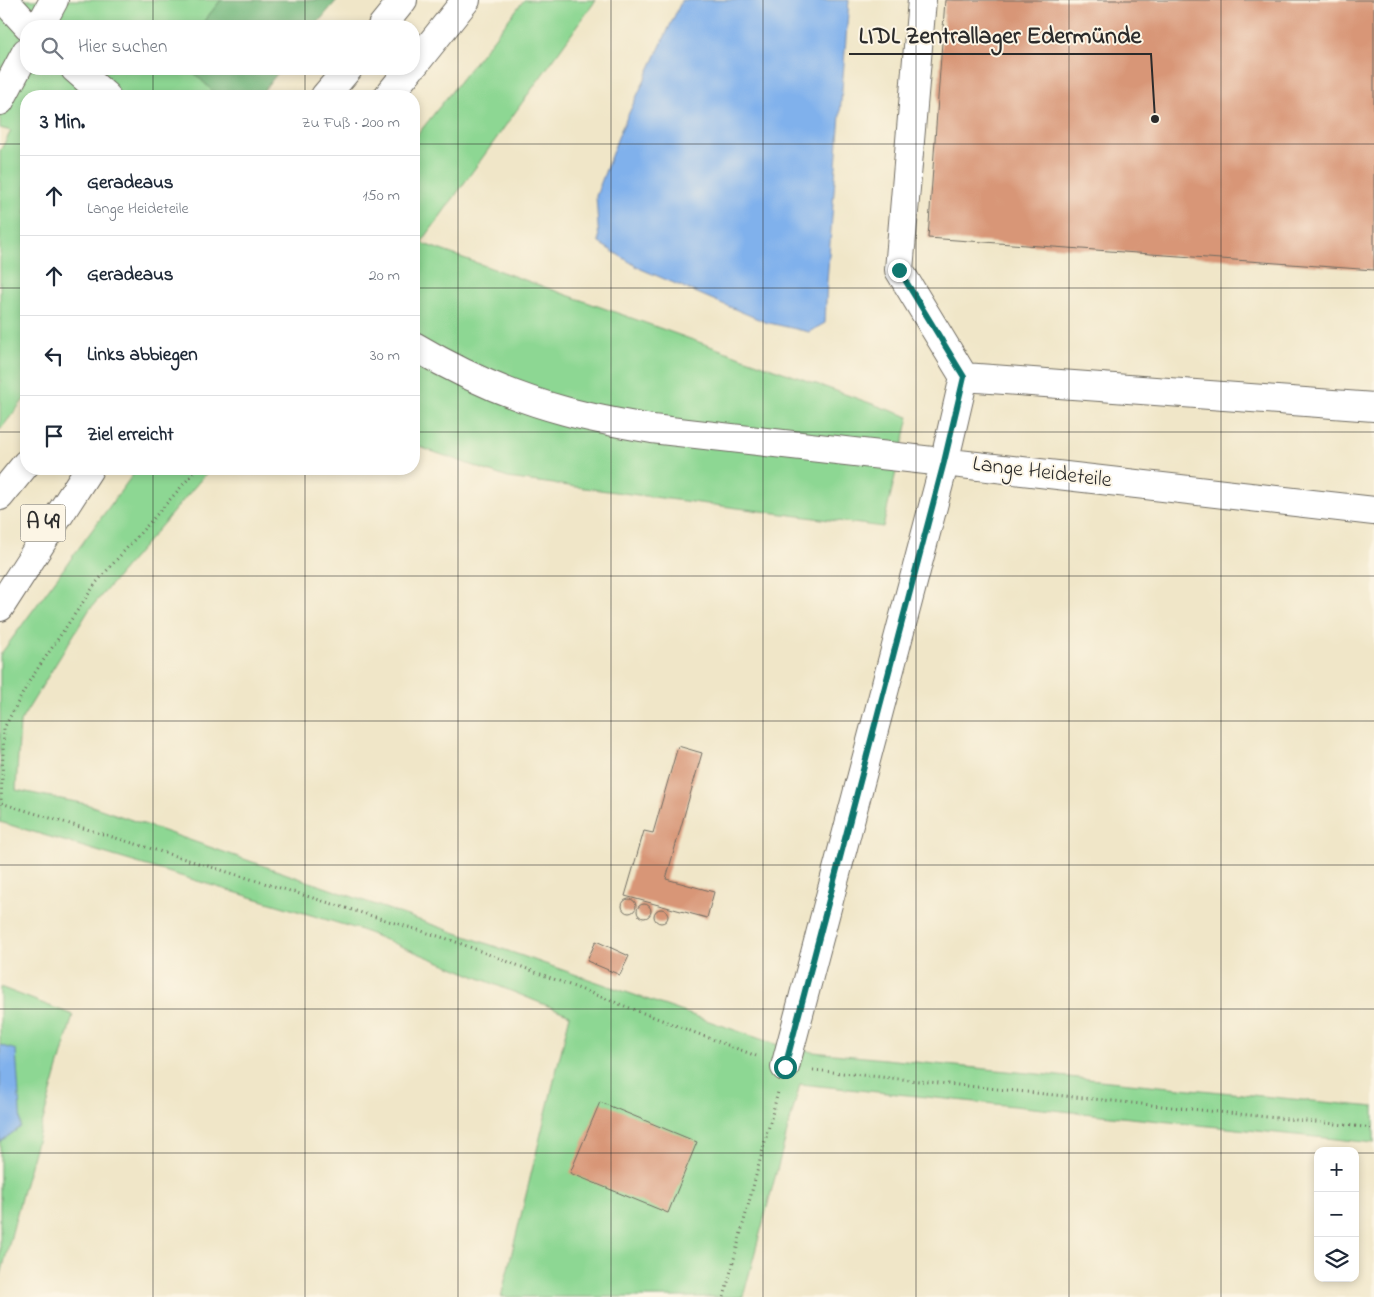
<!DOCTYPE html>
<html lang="de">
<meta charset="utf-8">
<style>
:root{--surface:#fff;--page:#f6f6f7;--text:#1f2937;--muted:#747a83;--line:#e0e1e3}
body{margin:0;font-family:"Indie Flower",sans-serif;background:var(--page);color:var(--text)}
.controls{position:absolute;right:15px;bottom:15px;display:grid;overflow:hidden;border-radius:10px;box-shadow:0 2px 8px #0003}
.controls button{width:45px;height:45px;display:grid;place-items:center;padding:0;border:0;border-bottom:1px solid var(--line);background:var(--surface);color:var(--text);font:25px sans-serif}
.stop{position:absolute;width:15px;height:15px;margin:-11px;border:4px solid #0f766e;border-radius:50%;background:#fff}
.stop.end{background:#0f766e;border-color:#fff;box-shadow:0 1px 5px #0008}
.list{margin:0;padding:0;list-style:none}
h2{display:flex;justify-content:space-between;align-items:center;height:65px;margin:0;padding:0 20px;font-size:21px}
h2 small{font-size:16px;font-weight:400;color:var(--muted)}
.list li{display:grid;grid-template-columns:32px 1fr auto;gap:15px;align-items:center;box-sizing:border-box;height:80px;padding:0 20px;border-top:1px solid var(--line)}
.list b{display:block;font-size:19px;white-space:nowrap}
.list p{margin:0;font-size:16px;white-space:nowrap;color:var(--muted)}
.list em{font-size:16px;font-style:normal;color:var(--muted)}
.icon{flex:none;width:28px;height:28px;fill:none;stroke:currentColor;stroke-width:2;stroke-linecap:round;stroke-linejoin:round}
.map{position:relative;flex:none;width:1374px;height:1297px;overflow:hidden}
.search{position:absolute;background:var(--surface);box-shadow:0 2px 8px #0003;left:20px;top:20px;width:400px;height:55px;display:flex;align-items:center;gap:12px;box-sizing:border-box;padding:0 18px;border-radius:20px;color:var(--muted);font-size:19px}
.panel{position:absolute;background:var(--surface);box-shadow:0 2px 8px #0003;left:20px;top:90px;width:400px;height:385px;border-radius:20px}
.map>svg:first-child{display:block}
.green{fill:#8dd793;stroke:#5c815f}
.forest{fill:#72b87d;stroke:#4e7254}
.water{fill:#80b1ec;stroke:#566e8c}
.building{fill:#d89677}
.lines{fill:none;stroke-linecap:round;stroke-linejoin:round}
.minor-casing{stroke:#706c62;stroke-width:30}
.highway-casing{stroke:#706c62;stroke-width:30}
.path{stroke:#706c62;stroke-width:3;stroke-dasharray:1 4;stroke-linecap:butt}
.minor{stroke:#fff;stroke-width:28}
.highway{stroke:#fff;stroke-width:28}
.route{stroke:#0f766e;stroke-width:6}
.grid{fill:none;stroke:#2b2b2b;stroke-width:1;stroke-opacity:0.55}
.labels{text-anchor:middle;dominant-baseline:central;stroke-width:4;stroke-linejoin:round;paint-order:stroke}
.shield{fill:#fcf5e5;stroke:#6a6863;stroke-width:1}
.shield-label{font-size:21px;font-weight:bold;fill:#2b2b2b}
.street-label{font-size:22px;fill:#2b2b2b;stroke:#fcf5e5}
.leader{fill:none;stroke:#2b2b2b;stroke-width:2}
.callout-dot{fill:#2b2b2b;stroke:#fcf5e5;stroke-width:2}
.callout-label{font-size:24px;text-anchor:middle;font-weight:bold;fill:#2b2b2b;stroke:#fcf5e5;stroke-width:4;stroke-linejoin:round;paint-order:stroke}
</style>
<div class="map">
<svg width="1374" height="1297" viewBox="0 0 1374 1297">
<rect width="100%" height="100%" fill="#fcf5e5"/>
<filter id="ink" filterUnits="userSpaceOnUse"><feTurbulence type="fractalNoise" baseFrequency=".02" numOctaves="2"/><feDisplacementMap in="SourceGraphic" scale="10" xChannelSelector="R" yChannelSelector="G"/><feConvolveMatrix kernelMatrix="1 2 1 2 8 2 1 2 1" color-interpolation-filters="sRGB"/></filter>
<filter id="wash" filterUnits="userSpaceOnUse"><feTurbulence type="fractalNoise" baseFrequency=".0096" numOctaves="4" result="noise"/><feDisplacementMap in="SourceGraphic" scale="20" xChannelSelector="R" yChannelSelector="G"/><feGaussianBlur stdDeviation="1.12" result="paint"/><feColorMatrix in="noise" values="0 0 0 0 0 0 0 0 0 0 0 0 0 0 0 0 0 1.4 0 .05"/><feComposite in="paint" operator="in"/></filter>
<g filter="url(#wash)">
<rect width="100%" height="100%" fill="#f0e6c8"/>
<path class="green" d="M0,0H221L200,26H26V69H190L218,96H26V397L0,430V151L11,131L0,128Z
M524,0H596L421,243L909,417L883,527L508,478L414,445V139Z
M137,469H210L89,610L20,722L16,790L86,804L775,1044L813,1052L1374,1107V1143L800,1084L743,1297H501L570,1015L361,930L0,822V655Z
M0,987L73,1015L22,1194L0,1279Z"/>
<path class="forest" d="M221,0H337L315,26H200Z
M190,69H281L259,96H218Z"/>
<path class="water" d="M682,0H849L827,281L825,323L809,332L765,322L641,269L599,243L596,196L620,132Z
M0,1045L16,1050L21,1127L0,1142Z"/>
<g id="blocks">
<path class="building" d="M945,0H1374V270L928,238Z
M678,746L702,753L666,879L714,892L707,918L625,896L644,831L653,833Z
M622 906a7 7 0 1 1 14 0a7 7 0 1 1-14 0Z
M637 911a7 7 0 1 1 14 0a7 7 0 1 1-14 0Z
M654 916a7 7 0 1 1 14 0a7 7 0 1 1-14 0Z
M596,941L629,956L620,975L587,961Z
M600,1102L697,1142L668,1213L570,1173Z"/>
</g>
</g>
<g filter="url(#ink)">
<use href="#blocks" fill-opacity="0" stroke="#706c62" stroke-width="1"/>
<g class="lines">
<g class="minor-casing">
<path id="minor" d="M4,0L28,26
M40,26L54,0
M75,69L106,96
M0,101L26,52
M414,346C461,374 512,397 565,411C594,419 623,424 652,429L1374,511
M964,377L1374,407
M785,1067L941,476L964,377L899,270L922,0"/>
</g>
<g class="highway-casing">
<path id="highway" d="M382,26L403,0
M414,65L466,0
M325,96L348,69
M388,96L410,69
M0,496L26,464
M0,607L89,469"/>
</g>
<path class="path" d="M197,469L96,583L30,680L4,728L1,803L451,940L759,1057
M813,1070L1374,1128
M724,1297L778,1092"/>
<use href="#minor" class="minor"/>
<use href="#highway" class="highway"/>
</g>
</g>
<g class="lines" filter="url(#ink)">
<path class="route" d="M785,1067L944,462L964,377L899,270"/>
</g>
<path class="grid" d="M153,0V26M305,0V26M458,0V1297M611,0V1297M763,0V1297M916,0V1297M1069,0V1297M1221,0V1297M153,69V96M305,69V96M0,144H26M414,144H1374M0,288H26M414,288H1374M0,432H26M414,432H1374M153,469V1297M305,469V1297M0,576H1374M0,721H1374M0,865H1374M0,1009H1374M0,1153H1318M1355,1153H1374"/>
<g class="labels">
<rect class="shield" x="20.5" y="504.5" width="45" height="37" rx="4"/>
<g class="shield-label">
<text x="43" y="523">A 49</text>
</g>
<g class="street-label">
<text transform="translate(1042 473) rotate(7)">Lange Heideteile</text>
</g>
</g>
<path class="leader" d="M1155 119L1151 54H849"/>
<circle class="callout-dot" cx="1155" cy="119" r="5"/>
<g class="callout-label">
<text x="1000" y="43">LIDL Zentrallager Edermünde</text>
</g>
</svg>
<div class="controls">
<button>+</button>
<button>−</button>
<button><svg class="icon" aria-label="layers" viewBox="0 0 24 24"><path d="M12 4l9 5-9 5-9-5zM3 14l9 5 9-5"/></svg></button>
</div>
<div class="stop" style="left:785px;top:1067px"></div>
<div class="stop end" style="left:899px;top:270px"></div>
<div class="search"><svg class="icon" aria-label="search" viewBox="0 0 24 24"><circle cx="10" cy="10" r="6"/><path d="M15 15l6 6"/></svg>Hier suchen</div>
<section class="panel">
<h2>3 Min.<small>Zu Fuß · 200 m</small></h2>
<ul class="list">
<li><svg class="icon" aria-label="ahead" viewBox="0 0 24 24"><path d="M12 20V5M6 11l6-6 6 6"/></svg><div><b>Geradeaus</b><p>Lange Heideteile</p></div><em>150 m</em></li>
<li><svg class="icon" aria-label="ahead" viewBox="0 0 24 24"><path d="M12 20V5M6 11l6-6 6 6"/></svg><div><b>Geradeaus</b></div><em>20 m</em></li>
<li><svg class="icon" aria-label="left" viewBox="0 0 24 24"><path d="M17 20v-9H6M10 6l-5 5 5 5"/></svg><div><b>Links abbiegen</b></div><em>30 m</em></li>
<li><svg class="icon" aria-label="arrive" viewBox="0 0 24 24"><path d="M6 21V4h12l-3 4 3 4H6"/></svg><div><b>Ziel erreicht</b></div></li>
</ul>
</section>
</div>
